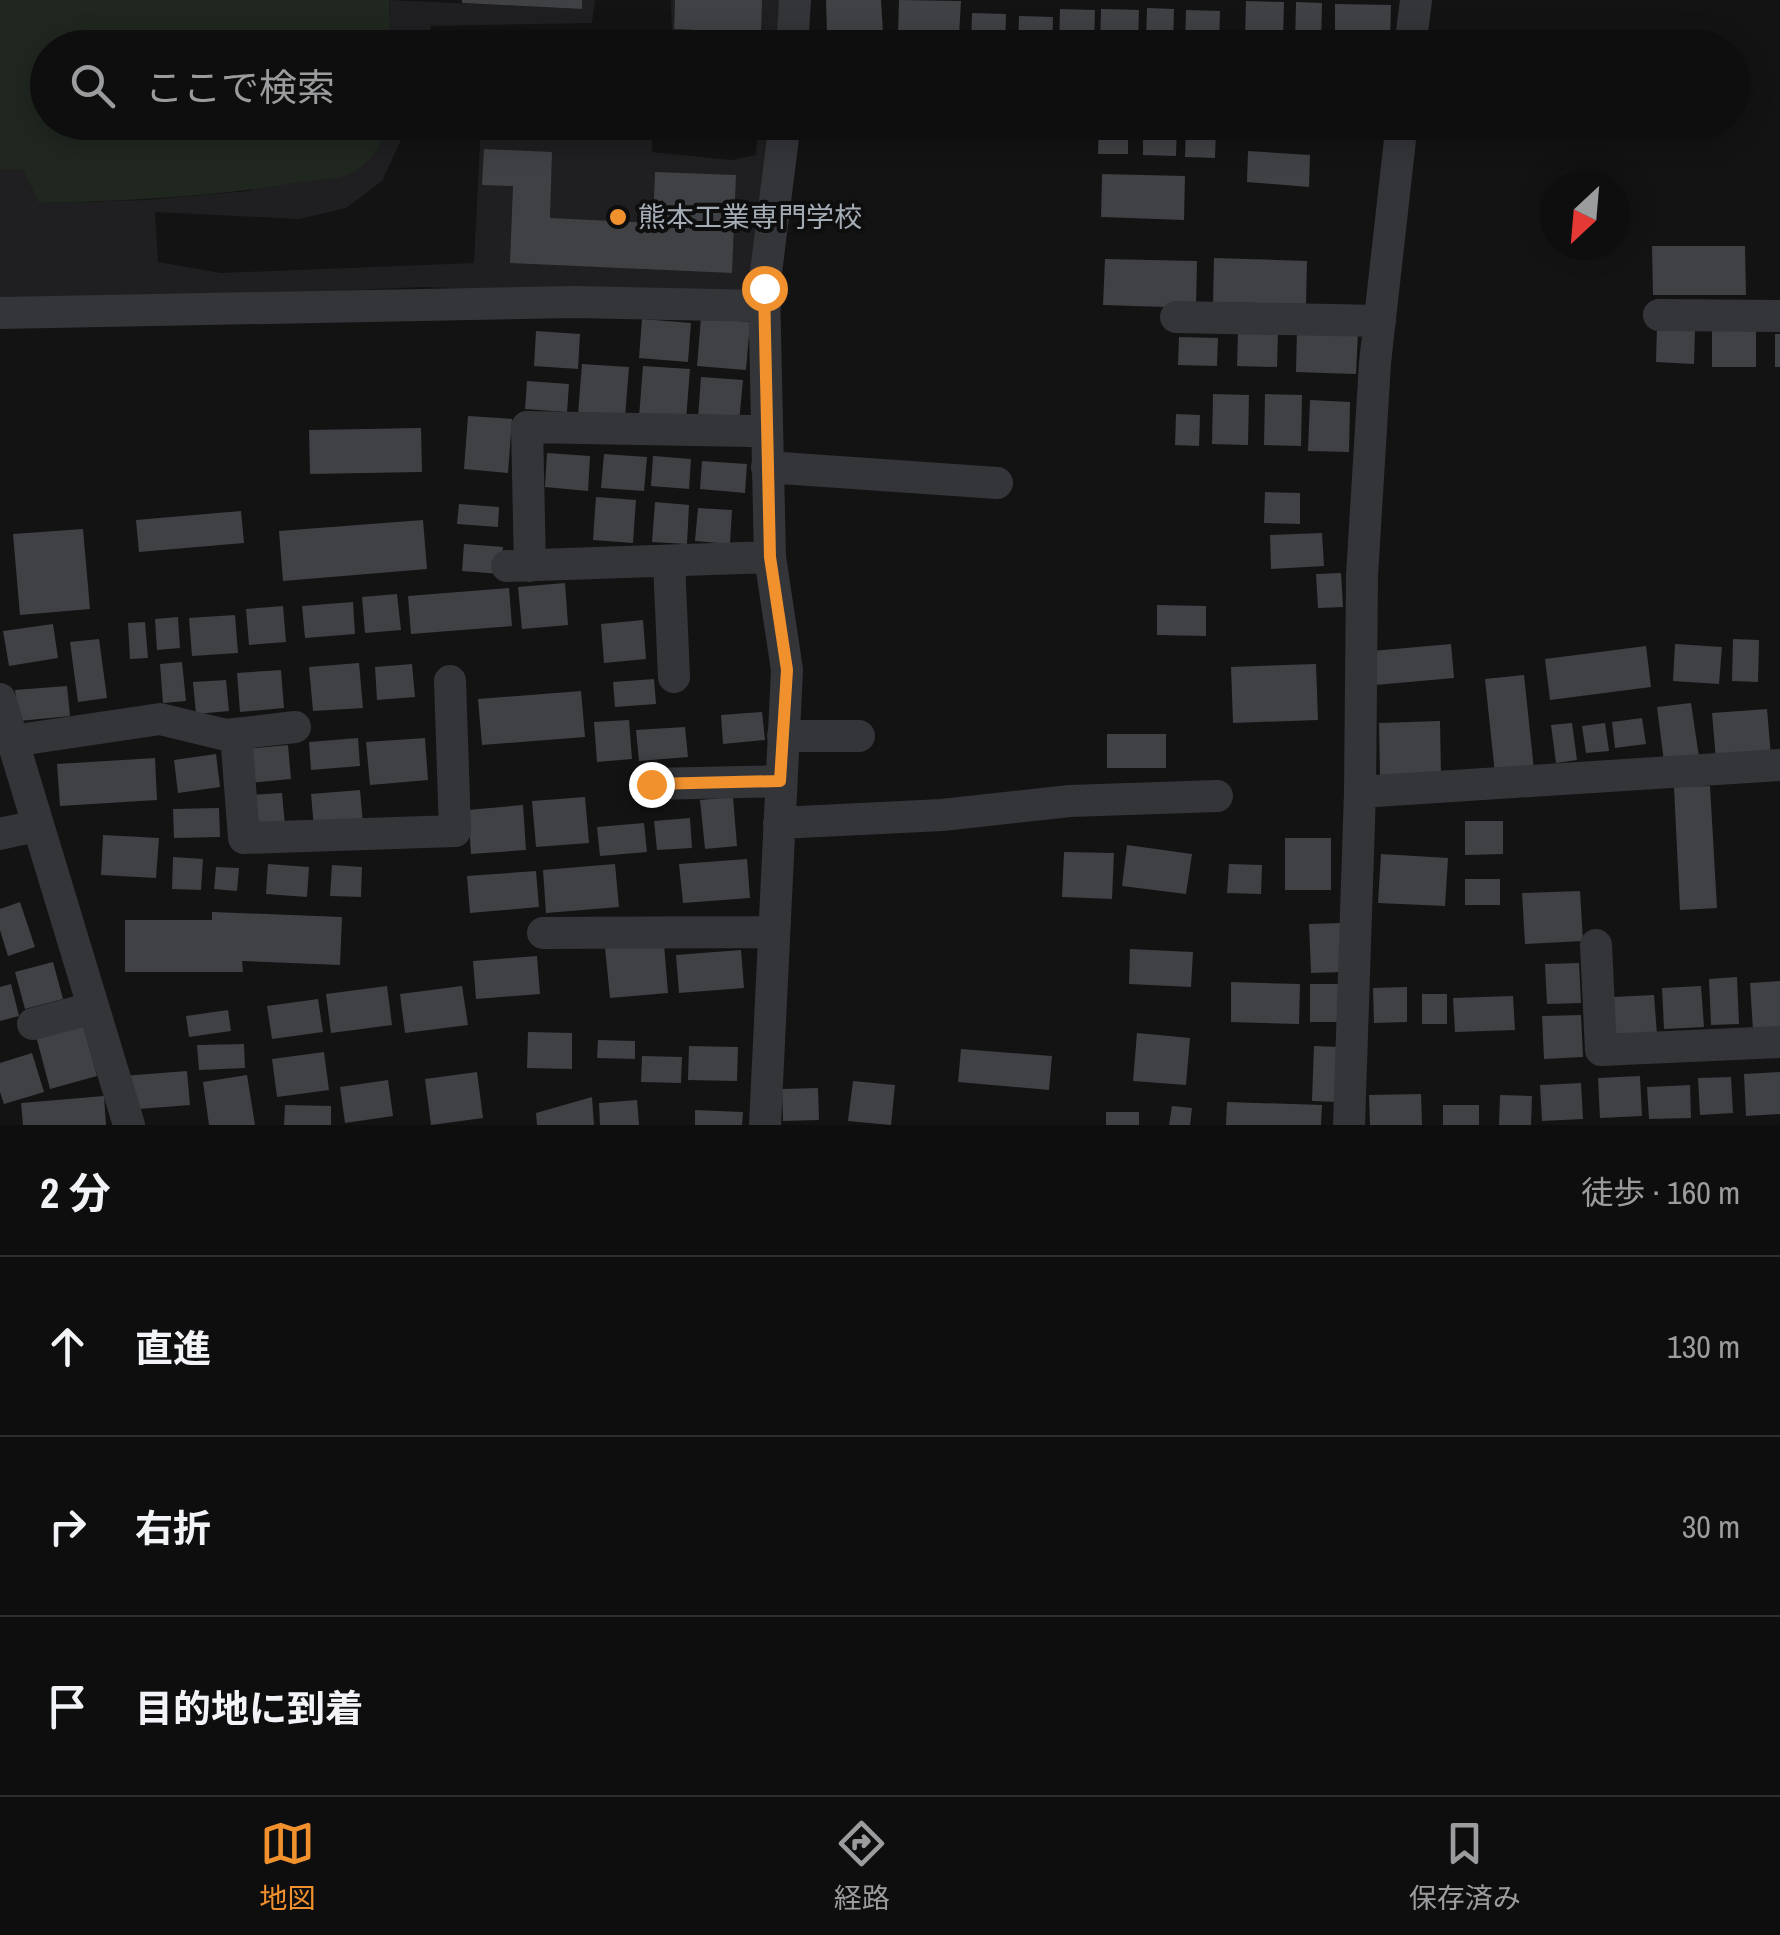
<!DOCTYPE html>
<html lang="ja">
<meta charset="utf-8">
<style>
:root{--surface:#0e0e0f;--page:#1c1c1d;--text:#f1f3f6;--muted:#9b9c9e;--line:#2e2e2f;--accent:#f1912e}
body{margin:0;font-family:"Archivo Narrow","Noto Sans JP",sans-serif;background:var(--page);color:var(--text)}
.compass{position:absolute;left:1540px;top:170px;width:90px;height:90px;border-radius:50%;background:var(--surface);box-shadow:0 5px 25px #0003;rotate:206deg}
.stop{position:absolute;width:30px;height:30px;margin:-22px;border:8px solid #f1912e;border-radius:50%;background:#fff}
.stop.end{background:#f1912e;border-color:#fff;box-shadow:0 2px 10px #0008}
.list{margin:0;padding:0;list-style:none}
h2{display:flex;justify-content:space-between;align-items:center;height:130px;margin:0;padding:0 40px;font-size:42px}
h2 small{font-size:32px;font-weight:400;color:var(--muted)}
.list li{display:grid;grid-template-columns:65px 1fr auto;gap:30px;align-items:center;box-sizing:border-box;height:180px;padding:0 40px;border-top:2px solid var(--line)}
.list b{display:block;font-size:38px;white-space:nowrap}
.list em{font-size:32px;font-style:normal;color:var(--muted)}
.icon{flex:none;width:55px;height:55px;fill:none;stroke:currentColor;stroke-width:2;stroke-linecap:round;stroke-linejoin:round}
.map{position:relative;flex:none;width:1780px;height:1125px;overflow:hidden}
.search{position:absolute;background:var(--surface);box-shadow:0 5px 25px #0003;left:30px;right:30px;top:30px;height:110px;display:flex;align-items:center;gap:25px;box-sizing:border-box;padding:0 35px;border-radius:55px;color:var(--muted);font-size:38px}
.sheet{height:670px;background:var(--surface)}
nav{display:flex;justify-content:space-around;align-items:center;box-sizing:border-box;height:140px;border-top:2px solid var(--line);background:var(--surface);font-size:28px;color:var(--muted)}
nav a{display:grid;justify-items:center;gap:5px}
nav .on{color:var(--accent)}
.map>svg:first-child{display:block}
.built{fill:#1f1f21}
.green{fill:#1f271f}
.building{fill:#3f4144}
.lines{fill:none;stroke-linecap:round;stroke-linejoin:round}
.minor{stroke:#343539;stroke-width:32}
.route{stroke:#f1912e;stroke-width:12}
.poi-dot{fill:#f1912e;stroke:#0e0e0f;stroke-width:4}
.labels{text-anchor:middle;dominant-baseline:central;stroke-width:8;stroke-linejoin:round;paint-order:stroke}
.poi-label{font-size:28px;fill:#a4acb5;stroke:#0e0e0f;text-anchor:start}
</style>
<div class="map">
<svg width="1780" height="1125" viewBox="0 0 1780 1125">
<rect width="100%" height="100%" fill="#131314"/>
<path class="built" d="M389,0L581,9L582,0H595L592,23L431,26L427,48L391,47Z
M671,0H675L674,29L760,33L762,0H783L777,47L672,40Z
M388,123H409L382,181L346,208L299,219L155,212L158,262L221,273L474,263L481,123H653L652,152L732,160L756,155L758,123H769L749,297L422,287L0,306V169H22L39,203L146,200L248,191L387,132Z"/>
<path class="green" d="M0,0H389L391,47L48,48V122L388,123C386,140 370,163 354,172C340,180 316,179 301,182C214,197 127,201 39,203L22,169H0Z"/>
<path class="building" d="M462,0H582V9L462,3Z
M675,0H762L761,33L674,29Z
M826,0H881L883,33L827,34Z
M899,0L961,1L959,36L898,34Z
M1246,1L1284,2L1283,41L1245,40Z
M1296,2L1322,3L1321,44L1295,43Z
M1335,4L1391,5L1390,40L1335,38Z
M1147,8L1174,9L1173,44L1146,43Z
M1060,9L1095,10L1094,48H1059Z
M1101,9L1139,10L1138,48L1100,47Z
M1186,10L1220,11L1219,46L1185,45Z
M972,13L1006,14L1005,47L971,46Z
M1019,16L1053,17L1052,47L1018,46Z
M1266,122H1302L1301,140L1265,138Z
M1099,124L1128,125V154H1098Z
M1143,125L1177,126L1176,156L1143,155Z
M1186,130H1216L1215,158L1185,157Z
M484,149L552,152L550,218L653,223L655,172L736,175L732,273L510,263L513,186L482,185Z
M1248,151L1310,155L1309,187L1247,182Z
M1102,174L1185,176L1184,220L1101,217Z
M1652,246H1745L1746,295H1653Z
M1214,258L1307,261L1306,304L1213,302Z
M1105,259L1197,261L1196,308L1103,305Z
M701,318L750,322L746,370L697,366Z
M642,319L691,323L688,362L639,358Z
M1657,327L1695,329L1694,364L1656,362Z
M1297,330L1358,332L1356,374L1296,372Z
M1712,330H1756V367H1712Z
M536,331L580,334L578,369L534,366Z
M1238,332L1278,333L1277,367L1237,366Z
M1775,334H1780V367H1775Z
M1179,337L1218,338L1217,366L1178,365Z
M582,364L629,367L625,418L578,414Z
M643,366L690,369L686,420L639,417Z
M701,377L743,380L739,422L698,418Z
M527,381L569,384L567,412L525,409Z
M1213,394L1249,395L1248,445L1212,444Z
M1265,394L1302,395L1301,446L1264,445Z
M1310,400L1350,402L1349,452L1308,451Z
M1176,414L1200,415L1199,446L1175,445Z
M468,416L512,419L508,473L464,469Z
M421,428L422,472L310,474L309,430Z
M547,453L590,456L588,491L545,487Z
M604,454L647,457L644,491L601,488Z
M653,456L691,459L689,489L651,486Z
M702,461L747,464L745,493L700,489Z
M1265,492L1300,493V524L1264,523Z
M596,497L636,500L633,543L593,540Z
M655,502L689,505L687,544L652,542Z
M459,504L499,507L498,527L457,524Z
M698,508L732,510L730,544L695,541Z
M241,511L244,543L139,552L136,520Z
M423,520L427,569L283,581L279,531Z
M83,529L90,609L20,615L13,534Z
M1322,533L1324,566L1271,569L1270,535Z
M464,544L503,547L501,574L462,571Z
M1341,573L1343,607L1318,608L1316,574Z
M565,583L568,625L522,629L518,587Z
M509,588L512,626L411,634L408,596Z
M397,594L401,630L365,633L362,597Z
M353,602L355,634L305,638L302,606Z
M1157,605L1206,606V636L1157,635Z
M283,606L286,642L249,645L246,609Z
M235,615L238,653L192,656L189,618Z
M178,617L180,648L157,650L155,619Z
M643,620L646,659L604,663L601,624Z
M145,622L148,658L130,659L128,623Z
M53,624L58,658L9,666L3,631Z
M99,639L107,698L78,702L70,642Z
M1733,639L1759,640L1758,682L1732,681Z
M1451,644L1454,678L1375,685L1372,651Z
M1675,644L1722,647L1719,684L1673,681Z
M1646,646L1651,687L1550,700L1545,659Z
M182,662L186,701L163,703L160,664Z
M359,663L363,708L313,711L309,667Z
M412,664L415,697L377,700L375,667Z
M1316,664L1318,720L1233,723L1231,667Z
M281,670L284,708L240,712L237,673Z
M1524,675L1534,770L1495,774L1485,679Z
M654,679L656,704L615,707L613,682Z
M226,680L229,711L196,714L193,682Z
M67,686L70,716L19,721L15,690Z
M581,691L585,737L482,745L478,699Z
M1691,703L1699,757L1664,762L1657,707Z
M1767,709L1771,756L1716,760L1712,713Z
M762,712L765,740L723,744L721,715Z
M1642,718L1646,744L1615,748L1612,722Z
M629,720L632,759L597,762L594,722Z
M1440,721L1441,774L1380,775L1379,723Z
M1572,723L1577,760L1556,763L1551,725Z
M1605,723L1609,751L1586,753L1582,726Z
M685,727L688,757L639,761L636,730Z
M1107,734H1166V768H1107Z
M358,738L360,766L311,770L309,742Z
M425,738L428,780L370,785L366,742Z
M288,745L291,779L249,783L246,749Z
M216,754L220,787L178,793L174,760Z
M155,758L157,800L60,806L57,764Z
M1710,786L1717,908L1680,910L1674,787Z
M360,790L363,824L314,828L311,794Z
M282,793L285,826L250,829L248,795Z
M585,797L589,843L536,847L532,801Z
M733,797L737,846L705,849L700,800Z
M523,805L526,850L471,854L468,810Z
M219,808L220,837L174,838L173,809Z
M690,818L692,848L657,850L654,821Z
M1465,821H1503V854L1465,855Z
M644,823L647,852L600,856L597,827Z
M103,835L159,838L156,878L101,875Z
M1285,838H1331V890H1285Z
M1127,845L1192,854L1186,894L1122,886Z
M1064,852L1114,853L1112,899L1062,897Z
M1381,854L1448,858L1445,906L1378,903Z
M173,857L203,859L201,890L172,889Z
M747,859L750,898L683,903L679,864Z
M268,864L309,867L307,897L266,894Z
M615,864L619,907L546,913L543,870Z
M1229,864L1262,865L1261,894L1227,893Z
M332,865L362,867L361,897L330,896Z
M216,867L239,868L237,891L214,889Z
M536,871L539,907L470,913L467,876Z
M1465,879H1500V905H1465Z
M1580,891L1583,941L1525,944L1522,893Z
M20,902L35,947L8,956L0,930V909Z
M212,912L342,917L340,965L242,961L243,972H125V920H212Z
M1342,923L1344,972L1311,973L1309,924Z
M664,944L668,993L610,998L605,948Z
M1130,949L1193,952L1191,987L1129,984Z
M741,950L744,988L679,993L676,955Z
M537,956L540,994L476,999L473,961Z
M53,962L63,999L25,1009L15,972Z
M1579,963L1581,1003L1547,1004L1545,964Z
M1737,977L1739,1024L1711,1025L1709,979Z
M1780,981V1029L1753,1030L1750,983Z
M1231,982L1300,984L1299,1024L1231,1022Z
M11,984L19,1016L0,1021V987Z
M1310,984H1339V1022H1310Z
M387,986L392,1025L331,1033L326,994Z
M462,986L468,1025L405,1033L400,994Z
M1701,986L1704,1027L1664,1029L1662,988Z
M1407,987V1022L1374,1023L1373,988Z
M1422,994H1447V1024H1422Z
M1654,995L1657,1035L1615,1037L1613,997Z
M1513,996L1515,1030L1455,1032L1453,998Z
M318,999L323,1032L272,1039L267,1006Z
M228,1010L231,1031L189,1037L186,1016Z
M1581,1015L1583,1057L1544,1059L1542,1016Z
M83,1023L97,1076L50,1089L36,1036Z
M528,1032L572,1033V1069L527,1068Z
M1137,1033L1190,1038L1186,1085L1133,1081Z
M598,1040L635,1041V1059L597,1058Z
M244,1044L245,1068L199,1070L197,1045Z
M689,1046L738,1047L737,1081L688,1080Z
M1314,1046L1341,1047L1339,1102L1312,1101Z
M961,1049L1052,1056L1049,1090L958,1082Z
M324,1052L329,1090L277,1097L272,1059Z
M32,1053L44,1092L4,1104L0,1092V1063Z
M642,1056L682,1057L681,1083L641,1082Z
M187,1071L190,1105L126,1110L123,1076Z
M477,1072L483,1118L431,1125L425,1079Z
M1780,1072V1114L1746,1116L1744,1074Z
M247,1075L255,1125H209L203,1082Z
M1640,1076L1642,1116L1600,1118L1598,1078Z
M1731,1077L1733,1113L1700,1115L1698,1078Z
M388,1080L393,1116L345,1123L340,1087Z
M853,1081L895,1085L891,1125L848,1121Z
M1581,1083L1583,1119L1542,1121L1540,1085Z
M1690,1085L1691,1118L1649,1119L1647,1087Z
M818,1088L819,1120L783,1121L782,1089Z
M1421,1094L1422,1125H1370L1369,1095Z
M1500,1095L1532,1096L1531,1125H1499Z
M104,1096L106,1125H23L21,1103Z
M592,1097L594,1125H537L536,1113Z
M637,1100L639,1125H600L599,1103Z
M1227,1102L1322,1105L1321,1125H1226Z
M285,1105L331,1106V1125H284Z
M1443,1105H1479V1125H1443Z
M1172,1106L1192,1108L1190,1125H1169Z
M695,1110L743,1112L742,1125H695Z
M1106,1112H1139V1125H1106Z"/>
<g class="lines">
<path class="minor" d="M792,48L795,0
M1410,48L1416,0
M0,313L575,302L765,306
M1659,315L1780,316
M1176,317L1380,321
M767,467L997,483
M669,561L674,677
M507,566L770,557
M530,566L527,427L751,431
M0,699L129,1125
M236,734L244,838L455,831L450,681
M783,736H859
M12,741L160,719L226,735L295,727
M651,784L781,781
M1360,792L1780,765
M779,823L942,815L1070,801L1217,796
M0,834L36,826
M543,933L774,932
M1596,945L1601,1050L1780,1042
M33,1024L92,1008
M765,1125L787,670L770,557L764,288L785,122
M1349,1125L1360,792L1362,576L1375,363L1402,122"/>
</g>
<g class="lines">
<path class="route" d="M651,784L780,781L787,670L770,557L764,288"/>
</g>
<circle class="poi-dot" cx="618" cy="217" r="10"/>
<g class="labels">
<g class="poi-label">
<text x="638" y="217">熊本工業専門学校</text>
</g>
</g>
</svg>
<svg class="compass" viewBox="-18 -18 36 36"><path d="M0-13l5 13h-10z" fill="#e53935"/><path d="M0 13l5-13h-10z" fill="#9b9c9e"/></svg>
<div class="stop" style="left:764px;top:288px"></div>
<div class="stop end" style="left:651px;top:784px"></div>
<div class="search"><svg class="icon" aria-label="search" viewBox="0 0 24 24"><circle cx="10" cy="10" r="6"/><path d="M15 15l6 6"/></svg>ここで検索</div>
</div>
<section class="sheet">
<h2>2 分<small>徒歩 · 160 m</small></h2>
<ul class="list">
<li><svg class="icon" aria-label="ahead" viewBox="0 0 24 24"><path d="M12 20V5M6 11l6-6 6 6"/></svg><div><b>直進</b></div><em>130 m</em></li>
<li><svg class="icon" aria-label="right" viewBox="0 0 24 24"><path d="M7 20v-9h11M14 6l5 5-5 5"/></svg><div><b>右折</b></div><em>30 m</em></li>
<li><svg class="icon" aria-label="arrive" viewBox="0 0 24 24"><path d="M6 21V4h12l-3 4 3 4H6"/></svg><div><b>目的地に到着</b></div></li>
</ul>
</section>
<nav>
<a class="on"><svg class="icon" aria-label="map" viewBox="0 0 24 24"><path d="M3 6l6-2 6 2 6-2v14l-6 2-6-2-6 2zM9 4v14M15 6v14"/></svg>地図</a>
<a><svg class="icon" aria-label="directions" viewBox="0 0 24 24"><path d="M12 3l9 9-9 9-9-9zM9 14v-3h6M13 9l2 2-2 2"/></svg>経路</a>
<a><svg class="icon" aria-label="saved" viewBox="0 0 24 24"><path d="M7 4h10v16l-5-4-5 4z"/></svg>保存済み</a>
</nav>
